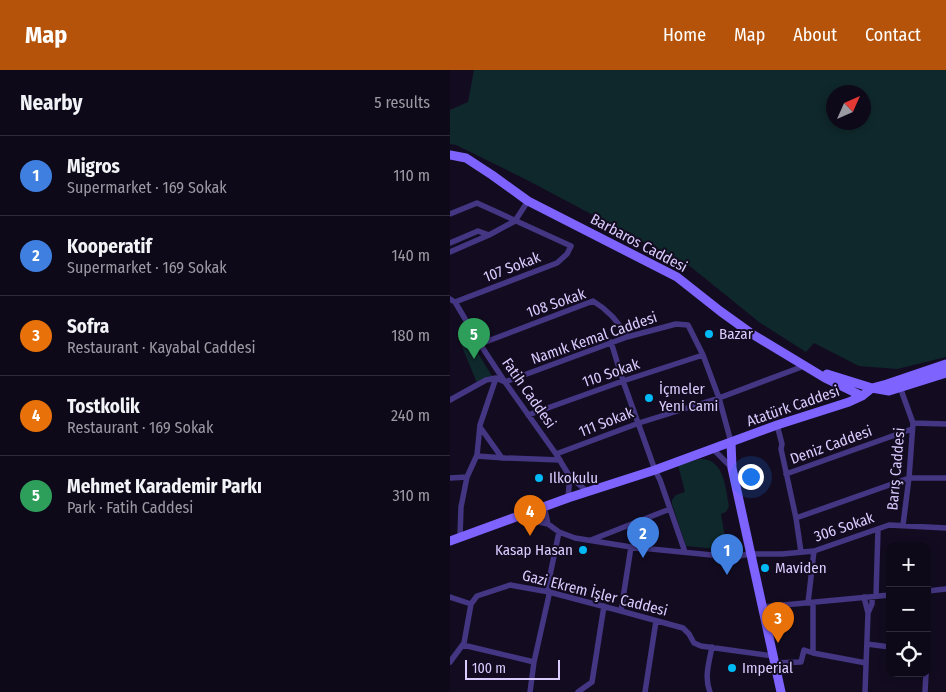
<!DOCTYPE html>
<meta charset="utf-8">
<style>
:root{--surface:#0e0919;--page:#171222;--text:#f1f3f6;--muted:#9b9aa2;--line:#2e2a38;--accent:#b45309}
body{margin:0;font-family:"Fira Sans Condensed",sans-serif;background:var(--page);color:var(--text)}
.controls{position:absolute;right:15px;bottom:15px;display:grid;overflow:hidden;border-radius:10px;box-shadow:0 2px 8px #0003}
.controls button{width:45px;height:45px;display:grid;place-items:center;padding:0;border:0;border-bottom:1px solid var(--line);background:var(--surface);color:var(--text);font:25px sans-serif}
.compass{position:absolute;left:376px;top:15px;width:45px;height:45px;border-radius:50%;background:var(--surface);box-shadow:0 2px 8px #0003;rotate:45deg}
.scale{position:absolute;left:15px;bottom:12px;width:95px;box-sizing:border-box;padding-left:5px;border:2px solid #daccff;border-top:0;font-size:14px;line-height:18px;white-space:nowrap;color:#daccff;-webkit-text-stroke:4px #130c21;paint-order:stroke}
.you{position:absolute;left:300px;top:406px;width:18px;height:18px;margin:-12px;border:4px solid #fff;border-radius:50%;background:#1a73e8;box-shadow:0 0 0 8px #1a73e833}
.badge{display:grid;place-items:center;width:32px;height:32px;border-radius:50%;background:var(--accent);color:#fff;font-size:16px;font-weight:700}
.pin{position:absolute;translate:-50% -41px;filter:drop-shadow(0 1px 2px #0008)}
.pin::after{content:'';position:absolute;top:26px;width:18px;height:15px;background:inherit;clip-path:polygon(0 0,100% 0,50% 100%)}
.list{margin:0;padding:0;list-style:none}
h2{display:flex;justify-content:space-between;align-items:center;height:65px;margin:0;padding:0 20px;font-size:21px}
h2 small{font-size:16px;font-weight:400;color:var(--muted)}
.list li{display:grid;grid-template-columns:32px 1fr auto;gap:15px;align-items:center;box-sizing:border-box;height:80px;padding:0 20px;border-top:1px solid var(--line)}
.list b{display:block;font-size:19px;white-space:nowrap}
.list p{margin:0;font-size:16px;white-space:nowrap;color:var(--muted)}
.list em{font-size:16px;font-style:normal;color:var(--muted)}
.icon{flex:none;width:28px;height:28px;fill:none;stroke:currentColor;stroke-width:2;stroke-linecap:round;stroke-linejoin:round}
.map{position:relative;flex:none;width:496px;height:622px;overflow:hidden}
header{display:flex;align-items:center;gap:30px;box-sizing:border-box;height:70px;padding:0 25px;background:var(--accent);color:#fff}
header strong{font-size:24px}
nav{display:flex;gap:28px;margin-inline-start:auto;font-size:18px}
main{display:flex}
aside{flex:1;background:var(--surface)}
.map>svg:first-child{display:block}
.green{fill:#0f282b;fill-rule:evenodd}
.lines{fill:none;stroke-linecap:round;stroke-linejoin:round}
.street{stroke:#443682;stroke-width:5.5}
.secondary{stroke:#7e63ff;stroke-width:9}
.poi-dot{fill:#00baf7;stroke:#130c21;stroke-width:2}
.labels{text-anchor:middle;dominant-baseline:central;stroke-width:4;stroke-linejoin:round;paint-order:stroke}
.street-label{font-size:15px;fill:#daccff;stroke:#130c21}
.poi-label{font-size:15px;fill:#daccff;stroke:#130c21;text-anchor:start}
</style>
<header>
<strong>Map</strong>
<nav><a>Home</a><a>Map</a><a>About</a><a>Contact</a></nav>
</header>
<main>
<aside>
<h2>Nearby<small>5 results</small></h2>
<ul class="list">
<li><span class="badge" style="background:#3f7fe0">1</span><div><b>Migros</b><p>Supermarket · 169 Sokak</p></div><em>110 m</em></li>
<li><span class="badge" style="background:#3f7fe0">2</span><div><b>Kooperatif</b><p>Supermarket · 169 Sokak</p></div><em>140 m</em></li>
<li><span class="badge" style="background:#e8710a">3</span><div><b>Sofra</b><p>Restaurant · Kayabal Caddesi</p></div><em>180 m</em></li>
<li><span class="badge" style="background:#e8710a">4</span><div><b>Tostkolik</b><p>Restaurant · 169 Sokak</p></div><em>240 m</em></li>
<li><span class="badge" style="background:#2e9e5b">5</span><div><b>Mehmet Karademir Parkı</b><p>Park · Fatih Caddesi</p></div><em>310 m</em></li>
</ul>
</aside>
<div class="map">
<svg width="496" height="622" viewBox="0 0 496 622">
<rect width="100%" height="100%" fill="#130c21"/>
<path class="green" d="M24,0H496V287L447,299L409,296L364,273L356,282L309,252L241,197L77,110L6,75L0,74V40L18,32ZM383,22H413V52H383Z
M18,267L42,306L27,313L10,272Z
M250,389C252,389 255,389 258,390C275,396 276,421 279,436L276,442L271,444L277,480L236,476L222,434V430L226,425L235,422L228,395Z"/>
<g class="lines">
<path class="street" d="M0,144L27,133L121,176L117,184L107,193L5,232
M0,173L28,161L39,165
M0,182L39,165L65,151L78,131
M0,229L5,232L30,274L55,312L106,384L120,407L138,422
M161,272L173,311L205,400L210,410L235,482
M30,274L143,231C158,240 169,252 177,267
M450,317L463,353L459,408L453,455
M0,330L36,310L46,308L55,312L177,267L226,254L238,255L253,285L269,328L281,372
M78,345L173,311L253,285
M463,353L496,354
M327,355L332,374L331,379L346,448L351,482
M30,357L52,388
M263,379L282,398
M106,384L189,353L269,328L354,296
M27,386L55,388L110,390
M336,404L462,359
M0,408L17,407
M118,428L120,407
M94,436L98,454
M66,447L98,454L109,462L125,468L181,477L282,487L300,484H332L364,481L439,455L496,458
M346,448L459,408H496
M10,467L11,437L17,407L27,385L30,355L46,308
M141,470L220,439
M477,521L496,519
M426,526L428,459
M0,527L21,534
M414,527L418,543L415,622
M358,533L364,481
M312,537L440,525
M171,541L181,477
M418,543L422,534V527
M477,556L478,521
M417,574L440,577
M13,575L84,592
M363,583L416,593
M0,592L14,573L21,534L27,526L60,515L99,522L171,541L233,558L239,564L244,573L251,576L323,586
M324,593L351,592L354,580L363,583V533
M80,622L84,592L99,525L98,515L109,462
M128,622L142,612L154,536
M195,622L206,551
M260,622C254,608 259,592 262,577
M475,622L476,603"/>
<path class="secondary" d="M0,85L16,88L42,105L78,131L227,207L270,241L302,264L375,308L412,326
M377,304L422,318L437,314L496,294
M281,372L282,398L331,622
M0,471L118,428L205,400L327,355L399,332L412,326L422,318L439,321L496,303"/>
</g>
<g class="poi-dot">
<circle cx="259" cy="264" r="5"/>
<circle cx="199" cy="328" r="5"/>
<circle cx="89" cy="408" r="5"/>
<circle cx="133" cy="480" r="5"/>
<circle cx="315" cy="498" r="5"/>
<circle cx="282" cy="598" r="5"/>
</g>
<g class="labels">
<g class="street-label">
<text transform="translate(189 173) rotate(28)">Barbaros Caddesi</text>
<text transform="translate(62 197) rotate(-21)">107 Sokak</text>
<text transform="translate(106 233) rotate(-19)">108 Sokak</text>
<text transform="translate(144 268) rotate(-19)">Namık Kemal Caddesi</text>
<text transform="translate(161 303) rotate(-19)">110 Sokak</text>
<text transform="translate(79 323) rotate(55)">Fatih Caddesi</text>
<text transform="translate(343 336) rotate(-19)">Atatürk Caddesi</text>
<text transform="translate(156 352) rotate(-21)">111 Sokak</text>
<text transform="translate(381 375) rotate(-20)">Deniz Caddesi</text>
<text transform="translate(446 399) rotate(-85)">Barış Caddesi</text>
<text transform="translate(394 457) rotate(-19)">306 Sokak</text>
<text transform="translate(145 523) rotate(14)">Gazi Ekrem İşler Caddesi</text>
</g>
<g class="poi-label">
<text x="269" y="264">Bazar</text>
<text x="209" y="319">İçmeler<tspan x="209" dy="17">Yeni Cami</tspan></text>
<text x="99" y="408">Ilkokulu</text>
<text x="123" y="480" text-anchor="end">Kasap Hasan</text>
<text x="325" y="498">Maviden</text>
<text x="292" y="598">Imperial</text>
</g>
</g>
</svg>
<div class="controls">
<button>+</button>
<button>−</button>
<button><svg class="icon" aria-label="locate" viewBox="0 0 24 24"><circle cx="12" cy="12" r="6"/><path d="M12 2v4M12 18v4M2 12h4M18 12h4"/></svg></button>
</div>
<svg class="compass" viewBox="-18 -18 36 36"><path d="M0-13l5 13h-10z" fill="#e53935"/><path d="M0 13l5-13h-10z" fill="#9b9aa2"/></svg>
<div class="scale">100 m</div>
<div class="you"></div>
<div class="pin badge" style="left:277px;top:505px;background:#3f7fe0">1</div>
<div class="pin badge" style="left:193px;top:488px;background:#3f7fe0">2</div>
<div class="pin badge" style="left:328px;top:573px;background:#e8710a">3</div>
<div class="pin badge" style="left:80px;top:466px;background:#e8710a">4</div>
<div class="pin badge" style="left:24px;top:289px;background:#2e9e5b">5</div>
</div>
</main>
